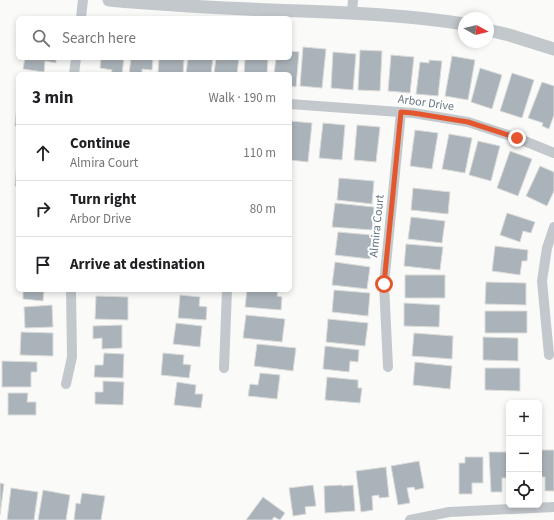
<!DOCTYPE html>
<meta charset="utf-8">
<style>
:root{--surface:#fff;--page:#f6f6f6;--text:#202124;--muted:#757577;--line:#e0e0e0}
body{margin:0;font-family:"Source Sans 3",sans-serif;background:var(--page);color:var(--text)}
.controls{position:absolute;right:12px;bottom:12px;display:grid;overflow:hidden;border-radius:6px;box-shadow:0 2px 6px #0003}
.controls button{width:36px;height:36px;display:grid;place-items:center;padding:0;border:0;border-bottom:1px solid var(--line);background:var(--surface);color:var(--text);font:20px sans-serif}
.compass{position:absolute;left:458px;top:12px;width:36px;height:36px;border-radius:50%;background:var(--surface);box-shadow:0 2px 6px #0003;rotate:98deg}
.stop{position:absolute;width:12px;height:12px;margin:-9px;border:3px solid #e4572e;border-radius:50%;background:#fff}
.stop.end{background:#e4572e;border-color:#fff;box-shadow:0 1px 4px #0008}
.list{margin:0;padding:0;list-style:none}
h2{display:flex;justify-content:space-between;align-items:center;height:52px;margin:0;padding:0 16px;font-size:17px}
h2 small{font-size:13px;font-weight:400;color:var(--muted)}
.list li{display:grid;grid-template-columns:26px 1fr auto;gap:12px;align-items:center;box-sizing:border-box;height:56px;padding:0 16px;border-top:1px solid var(--line)}
.list b{display:block;font-size:15px;white-space:nowrap}
.list p{margin:0;font-size:13px;white-space:nowrap;color:var(--muted)}
.list em{font-size:13px;font-style:normal;color:var(--muted)}
.icon{flex:none;width:22px;height:22px;fill:none;stroke:currentColor;stroke-width:2;stroke-linecap:round;stroke-linejoin:round}
.map{position:relative;flex:none;width:554px;height:520px;overflow:hidden}
.search{position:absolute;background:var(--surface);box-shadow:0 2px 6px #0003;left:16px;top:16px;width:276px;height:44px;display:flex;align-items:center;gap:10px;box-sizing:border-box;padding:0 14px;border-radius:6px;color:var(--muted);font-size:15px}
.panel{position:absolute;background:var(--surface);box-shadow:0 2px 6px #0003;left:16px;top:72px;width:276px;height:220px;border-radius:6px}
.map>svg:first-child{display:block}
.building{fill:#aab3b9;stroke:#dcdcda}
.lines{fill:none;stroke-linecap:round;stroke-linejoin:round}
.minor{stroke:#c3c8cc;stroke-width:10}
.tertiary{stroke:#c3c8cc;stroke-width:13}
.route{stroke:#e4572e;stroke-width:5}
.labels{text-anchor:middle;dominant-baseline:central;stroke-width:4;stroke-linejoin:round;paint-order:stroke}
.street-label{font-size:12px;fill:#657683;stroke:#fff}
</style>
<div class="map">
<svg width="554" height="520" viewBox="0 0 554 520">
<rect width="100%" height="100%" fill="#fafaf8"/>
<path class="building" d="M303,47L326,49L322,88L300,86Z
M360,50L382,51L380,91L358,90Z
M290,51L299,52L296,87L290,86V74H274L276,58H290Z
M333,52L356,54L353,90L331,88Z
M391,55L414,57L410,93L388,91Z
M452,56L475,60L468,100L445,96Z
M25,58H56V63L45,61L44,72L23,69Z
M101,58H124L122,74H111L112,70L100,68Z
M131,58H153L152,70L142,69V74H129Z
M159,58H184L183,74L158,73Z
M188,58H213L211,74H186Z
M216,58H239L237,74L227,73V74H214Z
M245,58H268L267,74H244Z
M429,60L442,61L438,96L416,94L420,62L429,63Z
M480,68L502,75L492,109L471,102Z
M512,73L534,80L522,118L500,111Z
M542,82L554,86V115L549,129L542,126L543,123L528,118Z
M17,104H18V126H15Z
M290,121L312,123L308,162L290,160Z
M323,123L345,125L342,160L319,158Z
M357,125L380,127L376,162L354,160Z
M415,130L438,133L432,169L410,166Z
M449,134L472,138L465,173L442,169Z
M478,141L500,146L491,181L469,175Z
M510,151L532,159L518,196L497,188Z
M17,161H18V186H15Z
M540,166L554,172V191L547,206L526,196Z
M339,178L374,181L372,204L337,200Z
M413,188L450,192L448,214L411,210Z
M335,203L374,207L372,230L332,227Z
M507,213L535,222L531,233L523,231L520,242L500,235Z
M411,217L445,221L442,243L408,239Z
M338,232L372,235L370,259L335,255Z
M406,244L443,247L440,270L404,266Z
M495,246L528,250L527,261H522L520,275L492,271Z
M335,262L370,267L367,289L332,285Z
M405,275H445V298H405Z
M486,282L526,283V305L485,304Z
M23,290H44L43,301L23,299Z
M247,290H278L277,296L282,297L281,310L245,307Z
M334,290L370,293L368,316L332,312Z
M180,295L200,297L199,306L207,307L206,320L178,318Z
M96,296L128,297V320L95,319Z
M404,303L440,305L439,327L404,326Z
M52,305L53,327L25,328L24,307Z
M485,311H527V333H485Z
M246,315L285,319L282,342L243,338Z
M328,319L368,323L365,346L326,342Z
M176,323L202,326L200,347L173,344Z
M122,325V348L102,349V338L93,339V326Z
M21,332L53,333V356L20,355Z
M414,333L453,336L452,359L412,356Z
M483,337L518,338V361L483,360Z
M257,344L296,348L293,371L254,366Z
M325,346L359,350L358,362L350,361L349,372L323,369Z
M104,353L124,354L123,378L94,377L95,365H103Z
M163,353L184,355L183,364L191,365L189,378L161,375Z
M2,361L37,362V372H31V387H2Z
M415,362L452,366L450,389L413,385Z
M485,368H520V391L485,390Z
M260,373L280,375L277,399L248,396L250,384L258,385Z
M327,377L358,380V388H362L360,403L325,400Z
M103,381L124,382L123,405L95,404V392H103Z
M177,382L196,385L195,394H203L201,408L174,405Z
M8,393H28L27,402H36V415H8Z
M539,450H554V491H545V477H539Z
M489,452H509V478H502V492H491Z
M465,457H483V483H472V494H459V463H465Z
M419,461L424,488L415,490L414,487L407,488L410,503L398,505L391,466Z
M386,467L389,497L379,498V495L372,496L373,510L361,512L356,471Z
M0,483L4,484L0,515Z
M313,485L316,506L305,507L306,514L293,516L289,488Z
M342,485V486L353,485L355,511L325,513L324,486Z
M11,488L38,492L34,520H7Z
M43,490L70,495L66,520H38Z
M82,493L105,496L101,520H74L76,503L80,504Z
M263,497L285,513L280,520L274,517L272,520H246Z"/>
<g class="lines">
<path class="minor" d="M352,13L353,0
M81,18L83,0
M74,74L76,58
M290,104L413,113L468,122L517,138L554,153
M549,355L542,281L547,248L554,227
M388,367L384,284L401,112
M224,368L227,290
M66,384L72,357L71,290
M410,520L449,512L554,507"/>
<path class="tertiary" d="M109,0C173,6 237,9 301,11C355,13 410,15 464,24
M488,30L509,35L554,49"/>
</g>
<g class="lines">
<path class="route" d="M384,284L401,112L413,113L468,122L517,138"/>
</g>
<g class="labels">
<g class="street-label">
<text transform="translate(426 103) rotate(8)">Arbor Drive</text>
<text transform="translate(377 226) rotate(-84)">Almira Court</text>
</g>
</g>
</svg>
<div class="controls">
<button>+</button>
<button>−</button>
<button><svg class="icon" aria-label="locate" viewBox="0 0 24 24"><circle cx="12" cy="12" r="6"/><path d="M12 2v4M12 18v4M2 12h4M18 12h4"/></svg></button>
</div>
<svg class="compass" viewBox="-18 -18 36 36"><path d="M0-13l5 13h-10z" fill="#e53935"/><path d="M0 13l5-13h-10z" fill="#757577"/></svg>
<div class="stop" style="left:384px;top:284px"></div>
<div class="stop end" style="left:517px;top:138px"></div>
<div class="search"><svg class="icon" aria-label="search" viewBox="0 0 24 24"><circle cx="10" cy="10" r="6"/><path d="M15 15l6 6"/></svg>Search here</div>
<section class="panel">
<h2>3 min<small>Walk · 190 m</small></h2>
<ul class="list">
<li><svg class="icon" aria-label="ahead" viewBox="0 0 24 24"><path d="M12 20V5M6 11l6-6 6 6"/></svg><div><b>Continue</b><p>Almira Court</p></div><em>110 m</em></li>
<li><svg class="icon" aria-label="right" viewBox="0 0 24 24"><path d="M7 20v-9h11M14 6l5 5-5 5"/></svg><div><b>Turn right</b><p>Arbor Drive</p></div><em>80 m</em></li>
<li><svg class="icon" aria-label="arrive" viewBox="0 0 24 24"><path d="M6 21V4h12l-3 4 3 4H6"/></svg><div><b>Arrive at destination</b></div></li>
</ul>
</section>
</div>
